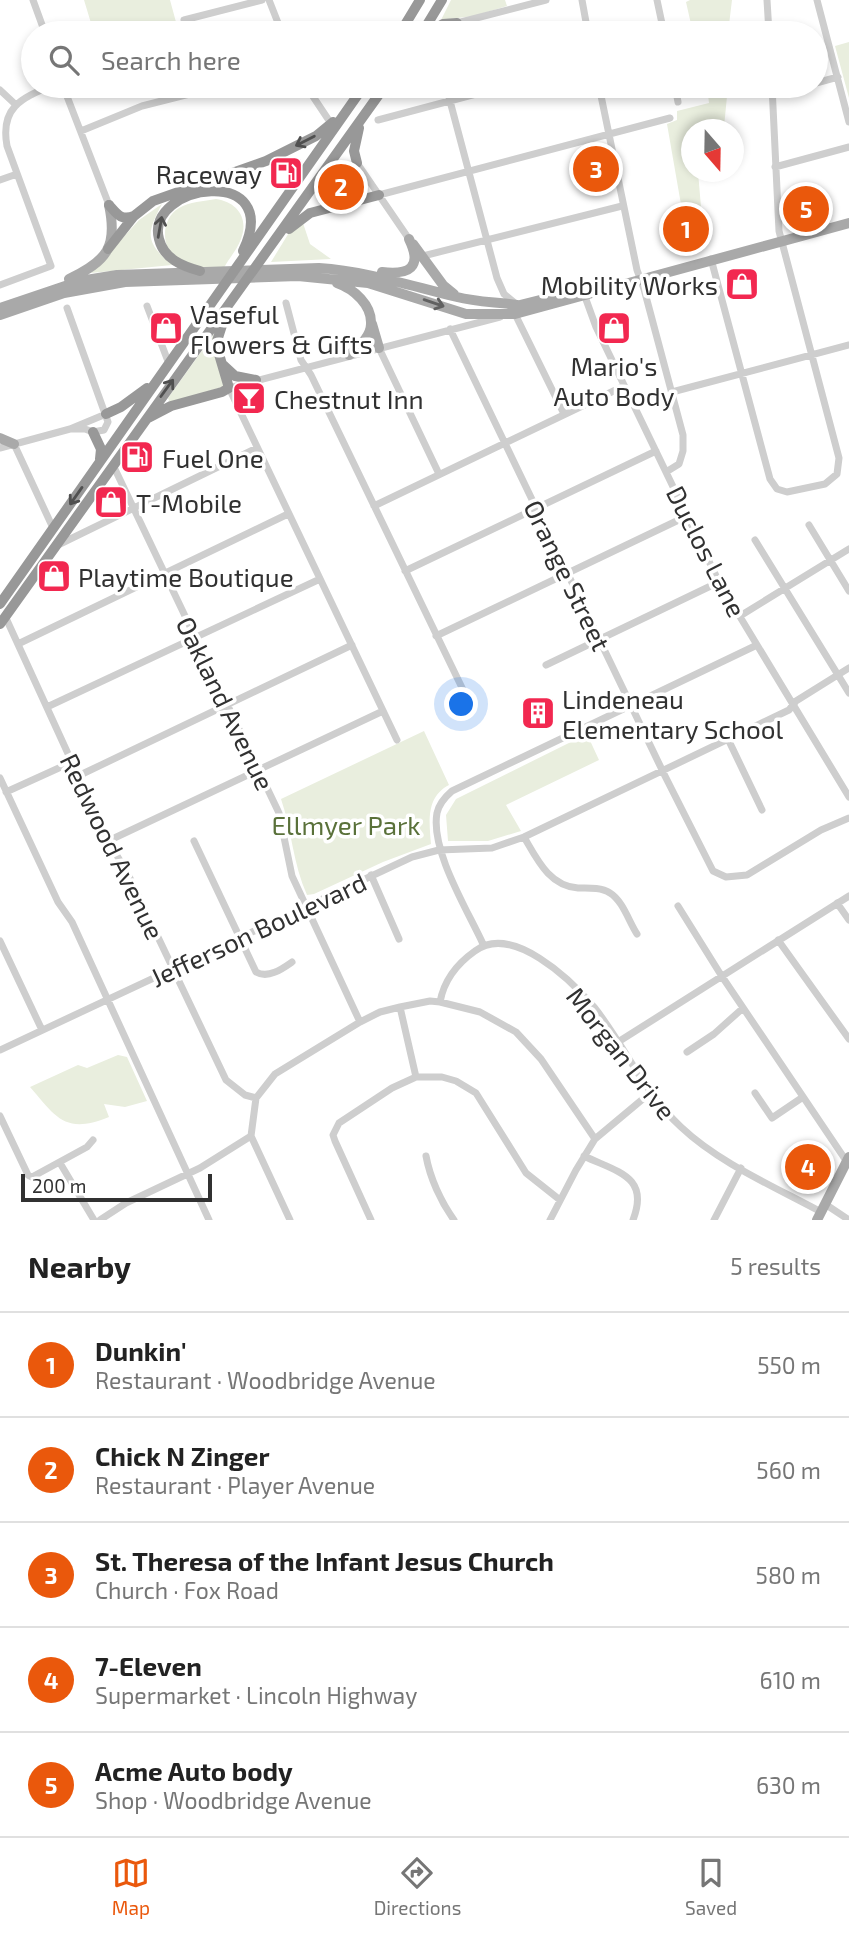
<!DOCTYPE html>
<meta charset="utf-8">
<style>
:root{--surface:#fff;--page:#f6f6f6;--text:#222;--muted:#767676;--line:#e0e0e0;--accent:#ea580c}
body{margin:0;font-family:"Exo 2",sans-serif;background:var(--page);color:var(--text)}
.compass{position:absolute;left:681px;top:119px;width:63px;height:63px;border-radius:50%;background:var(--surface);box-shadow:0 4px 10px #0003;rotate:160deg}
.scale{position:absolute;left:21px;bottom:18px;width:191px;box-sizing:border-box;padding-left:7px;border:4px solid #313131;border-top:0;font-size:19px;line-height:24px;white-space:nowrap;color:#313131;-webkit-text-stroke:5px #fff;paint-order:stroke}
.you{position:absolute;left:462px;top:705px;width:24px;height:24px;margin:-18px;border:5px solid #fff;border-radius:50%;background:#1a73e8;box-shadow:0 0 0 10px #1a73e833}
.badge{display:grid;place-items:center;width:46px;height:46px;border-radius:50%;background:var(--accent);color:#fff;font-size:23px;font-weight:700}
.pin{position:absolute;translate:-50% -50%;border:4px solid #fff;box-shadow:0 2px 7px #0006}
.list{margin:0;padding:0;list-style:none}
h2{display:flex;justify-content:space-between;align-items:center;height:91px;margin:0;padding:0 28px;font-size:30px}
h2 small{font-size:23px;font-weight:400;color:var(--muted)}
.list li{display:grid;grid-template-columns:46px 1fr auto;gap:21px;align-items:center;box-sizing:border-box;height:105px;padding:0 28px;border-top:2px solid var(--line)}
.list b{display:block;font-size:26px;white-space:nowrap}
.list p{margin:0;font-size:23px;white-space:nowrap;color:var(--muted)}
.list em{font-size:23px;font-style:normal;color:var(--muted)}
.icon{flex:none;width:38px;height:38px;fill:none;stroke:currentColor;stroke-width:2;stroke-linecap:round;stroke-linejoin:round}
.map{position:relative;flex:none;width:849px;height:1220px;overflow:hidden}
.search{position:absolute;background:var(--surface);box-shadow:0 4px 10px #0003;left:21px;right:21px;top:21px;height:77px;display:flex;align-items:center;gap:18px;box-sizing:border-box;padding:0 24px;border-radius:38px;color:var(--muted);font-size:26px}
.sheet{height:616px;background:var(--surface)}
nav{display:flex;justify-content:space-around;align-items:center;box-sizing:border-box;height:98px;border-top:2px solid var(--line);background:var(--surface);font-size:19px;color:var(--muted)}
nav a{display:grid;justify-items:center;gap:4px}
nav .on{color:var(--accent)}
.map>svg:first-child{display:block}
.green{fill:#e9eede}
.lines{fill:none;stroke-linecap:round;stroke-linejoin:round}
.minor{stroke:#cecece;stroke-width:7}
.major{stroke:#a9a9a9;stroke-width:10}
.highway{stroke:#989898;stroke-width:10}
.oneway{stroke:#505050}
.oneway2{stroke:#616161}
.labels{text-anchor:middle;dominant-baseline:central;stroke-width:7;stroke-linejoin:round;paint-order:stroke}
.poi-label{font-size:26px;fill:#313131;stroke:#fff;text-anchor:start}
.street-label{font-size:26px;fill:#313131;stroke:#fff}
.park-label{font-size:26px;fill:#5a713a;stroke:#fff}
</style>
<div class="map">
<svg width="849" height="1220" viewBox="0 0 849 1220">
<rect width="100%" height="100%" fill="#fff"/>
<path class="green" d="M84,0H170L179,33H94Z
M451,0H505L507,6L474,16L441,20Z
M690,0H732L728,33H693L686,2Z
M849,42V98L835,46Z
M707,86H728L724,127L723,129L692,130V172H698L701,207L683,216L667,124L677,120V111L709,103Z
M216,199C237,202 249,218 241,239C237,250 229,258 224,268C210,268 194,270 181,263C161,252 159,220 179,208C189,202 204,201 216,199Z
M162,204C146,234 145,242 172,265L91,273L139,220Z
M302,220L310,244L331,259L271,262L290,231Z
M214,334L225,386L170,403L168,398Z
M424,731L449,785C426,797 429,821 431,844L383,862L314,894L307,895C293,864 292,831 281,799Z
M587,734L599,760L506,805L521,831L488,841H448L446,815L456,799Z
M118,1055L127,1057L147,1101L125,1107L104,1104L109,1117C65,1135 56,1117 30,1087L78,1065L87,1068Z"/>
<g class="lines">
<path class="minor" d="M33,0L45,33
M269,0L282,33
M582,0L588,33
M657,0L664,33
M767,0L769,33
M817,0L849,122
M184,20L262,0
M441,33L457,23L546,0
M816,83L838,77
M63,86L109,205
M306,86L328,119
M446,86L497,278L504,294L516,304
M599,86L637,270L644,289L683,435V451L679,464L666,472
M675,86L678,102
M0,90L15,104
M772,95L806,86
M378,120L506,86
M81,131L142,106L221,86
M357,163L409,239
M775,167L849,147
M0,180L17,174
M379,195L670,118
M423,256L622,206
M711,259L770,479L777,489L787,492L825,484L837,474L839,458L779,231L772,86
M0,285L51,266L7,146C0,108 21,98 51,86
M584,294L596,327L719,582L849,797
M286,303L301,360L311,375L466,696
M147,306L169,364
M67,308L108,422L104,430L93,432L85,429H70
M512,315L515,314L564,414
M450,329L665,776L713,871L726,877L747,875L821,830L849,818
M379,348L439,474
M672,392L849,345
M14,444L53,528
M0,448L70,429L106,414
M113,465L279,813L292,876L360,1022
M374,506L624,386
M809,525L849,591
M755,540L849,693
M60,544L257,448
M405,571L656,451
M5,616L108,841L127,872L226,1080L245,1095L256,1098
M740,616L849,549
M436,636L687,516
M18,644L288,514
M546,665L719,582
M47,707L320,579
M728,739L762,810
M397,740L229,388L500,317
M78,776L352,645
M0,778L58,902L72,922L209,1220
M6,792L72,762
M524,837C537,859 549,886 578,888C588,888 601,887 610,893C623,901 629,922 637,934
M108,841L383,711
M194,841L256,972C268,979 282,969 292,962
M371,875L399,939
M837,903L849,920
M678,906L721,975L847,1162
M778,940L849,1039
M0,941L42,1030
M483,944C468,911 430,850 437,813C439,804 445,797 452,791L757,645
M440,1002C444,980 458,963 475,951C512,923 571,980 594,1007C625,1046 644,1093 681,1127C719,1163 775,1187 821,1212
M400,1007L416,1077
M618,1042L849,896
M0,1050L412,857L439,850L492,848L524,837L789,710L796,701L849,668
M687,1052L714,1034L743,1008
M755,1093L772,1118L803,1097
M0,1116L28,1175L32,1177L87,1147L93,1140
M426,1156C430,1178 441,1202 454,1220
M584,1156C617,1172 650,1176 633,1220
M60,1163L94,1220
M825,1204L849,1220
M100,1220L126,1203L200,1168L251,1136
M290,1220L251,1136L256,1098L275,1074L360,1022L380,1012L400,1007L430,1001L440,1002L480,1012L516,1032L541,1059L595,1139
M371,1220L335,1141L333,1135L339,1123L392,1088L416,1077H442L456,1081L476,1093L526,1173L560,1200
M550,1220L576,1170L595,1139L650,1093
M714,1220L741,1168"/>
<path class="major" d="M413,244L443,285L454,294
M382,272C409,275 423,268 409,239
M69,279C107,261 118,247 109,205
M337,283C354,289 372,305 371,324C371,337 358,348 349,355
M512,307L560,295H573
M0,308L80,281L117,275L319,268C366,271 411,286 457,297C476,302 497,302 517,305
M0,315L64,293L125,282L298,276L368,283L466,314H515L849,223
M372,324L379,348
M0,438L14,444
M817,1220L849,1157"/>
<path class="highway" d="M400,33L420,0
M422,33L442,0
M428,33L443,24L457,23
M357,163L354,151L359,128
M109,205C117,214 121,221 134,216
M289,229L310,213L379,195
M108,249L134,216L153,201L266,161L316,136L333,122
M200,271C182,266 164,259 159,239C144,184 285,163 243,251
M222,364L235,376L256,380
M106,414L121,407L147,388
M148,418L171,406L222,392L229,388L216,344L226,313
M93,432L101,449L100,459
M0,604L364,86
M0,624L385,86"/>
</g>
<defs><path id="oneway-shaft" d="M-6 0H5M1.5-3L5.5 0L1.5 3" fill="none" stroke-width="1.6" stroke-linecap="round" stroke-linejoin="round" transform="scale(1.75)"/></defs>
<g class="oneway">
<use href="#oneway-shaft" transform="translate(305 141) rotate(153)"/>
<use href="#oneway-shaft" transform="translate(160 227) rotate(-80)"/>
<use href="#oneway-shaft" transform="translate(167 388) rotate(-54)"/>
<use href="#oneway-shaft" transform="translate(76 496) rotate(125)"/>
</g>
<use class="oneway2" href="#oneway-shaft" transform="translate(434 303) rotate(19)"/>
<defs>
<g id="fuel-square" transform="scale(1.75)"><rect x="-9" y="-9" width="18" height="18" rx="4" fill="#f22850" stroke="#fff"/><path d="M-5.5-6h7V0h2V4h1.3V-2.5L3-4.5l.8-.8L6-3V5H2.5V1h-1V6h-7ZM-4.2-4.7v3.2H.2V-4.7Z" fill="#fff"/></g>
<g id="shop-square" transform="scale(1.75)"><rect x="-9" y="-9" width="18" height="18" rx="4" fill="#f22850" stroke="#fff"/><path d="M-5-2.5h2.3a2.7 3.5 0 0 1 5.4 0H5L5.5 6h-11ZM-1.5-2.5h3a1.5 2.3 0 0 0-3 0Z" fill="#fff"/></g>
<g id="bar-square" transform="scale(1.75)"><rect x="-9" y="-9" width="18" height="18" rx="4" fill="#f22850" stroke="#fff"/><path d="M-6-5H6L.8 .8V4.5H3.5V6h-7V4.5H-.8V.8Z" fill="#fff"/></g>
<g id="building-square" transform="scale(1.75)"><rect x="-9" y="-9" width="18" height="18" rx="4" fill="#f22850" stroke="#fff"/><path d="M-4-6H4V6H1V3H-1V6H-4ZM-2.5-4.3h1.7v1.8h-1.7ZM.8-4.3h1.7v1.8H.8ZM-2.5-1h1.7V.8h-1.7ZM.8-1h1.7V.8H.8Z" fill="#fff"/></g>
</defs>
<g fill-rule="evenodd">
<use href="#fuel-square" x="286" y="173"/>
<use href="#shop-square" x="742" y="284"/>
<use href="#shop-square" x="166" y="328"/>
<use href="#shop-square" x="614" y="328"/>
<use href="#bar-square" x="249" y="398"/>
<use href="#fuel-square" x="137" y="457"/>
<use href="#shop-square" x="111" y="502"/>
<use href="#shop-square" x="54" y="576"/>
<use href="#building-square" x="538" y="713"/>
</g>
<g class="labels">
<g class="poi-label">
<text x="262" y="173" text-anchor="end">Raceway</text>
<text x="718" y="284" text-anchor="end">Mobility Works</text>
<text x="190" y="313">Vaseful<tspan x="190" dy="30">Flowers &amp; Gifts</tspan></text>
<text x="614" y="365" text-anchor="middle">Mario's<tspan x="614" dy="30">Auto Body</tspan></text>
<text x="274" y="398">Chestnut Inn</text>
<text x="162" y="457">Fuel One</text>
<text x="136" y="502">T-Mobile</text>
<text x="78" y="576">Playtime Boutique</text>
<text x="562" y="698">Lindeneau<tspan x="562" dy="30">Elementary School</tspan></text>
</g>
<g class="street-label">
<text transform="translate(707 551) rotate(63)">Duclos Lane</text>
<text transform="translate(568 575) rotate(64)">Orange Street</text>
<text transform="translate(226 703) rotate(64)">Oakland Avenue</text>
<text transform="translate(113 846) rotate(64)">Redwood Avenue</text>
<text transform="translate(258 929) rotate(-25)">Jefferson Boulevard</text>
<text transform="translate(622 1053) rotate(52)">Morgan Drive</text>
</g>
<g class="park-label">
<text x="346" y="824">Ellmyer Park</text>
</g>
</g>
</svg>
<svg class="compass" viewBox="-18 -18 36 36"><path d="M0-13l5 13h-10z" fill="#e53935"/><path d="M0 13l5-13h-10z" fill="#767676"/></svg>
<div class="scale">200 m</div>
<div class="you"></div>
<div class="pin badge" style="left:686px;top:229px">1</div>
<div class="pin badge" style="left:341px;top:187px">2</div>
<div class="pin badge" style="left:596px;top:169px">3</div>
<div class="pin badge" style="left:808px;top:1167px">4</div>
<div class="pin badge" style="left:806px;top:209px">5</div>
<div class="search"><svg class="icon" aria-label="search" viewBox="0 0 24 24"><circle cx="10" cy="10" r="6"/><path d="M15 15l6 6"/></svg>Search here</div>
</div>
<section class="sheet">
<h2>Nearby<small>5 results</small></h2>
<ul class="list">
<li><span class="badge">1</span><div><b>Dunkin'</b><p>Restaurant · Woodbridge Avenue</p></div><em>550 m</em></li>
<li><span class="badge">2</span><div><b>Chick N Zinger</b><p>Restaurant · Player Avenue</p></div><em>560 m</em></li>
<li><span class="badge">3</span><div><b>St. Theresa of the Infant Jesus Church</b><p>Church · Fox Road</p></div><em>580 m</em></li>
<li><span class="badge">4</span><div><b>7-Eleven</b><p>Supermarket · Lincoln Highway</p></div><em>610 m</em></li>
<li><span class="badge">5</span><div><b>Acme Auto body</b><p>Shop · Woodbridge Avenue</p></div><em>630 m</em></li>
</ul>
</section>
<nav>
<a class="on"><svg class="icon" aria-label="map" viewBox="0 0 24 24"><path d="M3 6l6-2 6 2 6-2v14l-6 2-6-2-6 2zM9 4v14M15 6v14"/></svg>Map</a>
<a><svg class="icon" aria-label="directions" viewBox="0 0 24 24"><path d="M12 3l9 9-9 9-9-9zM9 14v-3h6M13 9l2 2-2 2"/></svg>Directions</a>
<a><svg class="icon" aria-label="saved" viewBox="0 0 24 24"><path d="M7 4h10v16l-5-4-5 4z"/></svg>Saved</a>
</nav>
